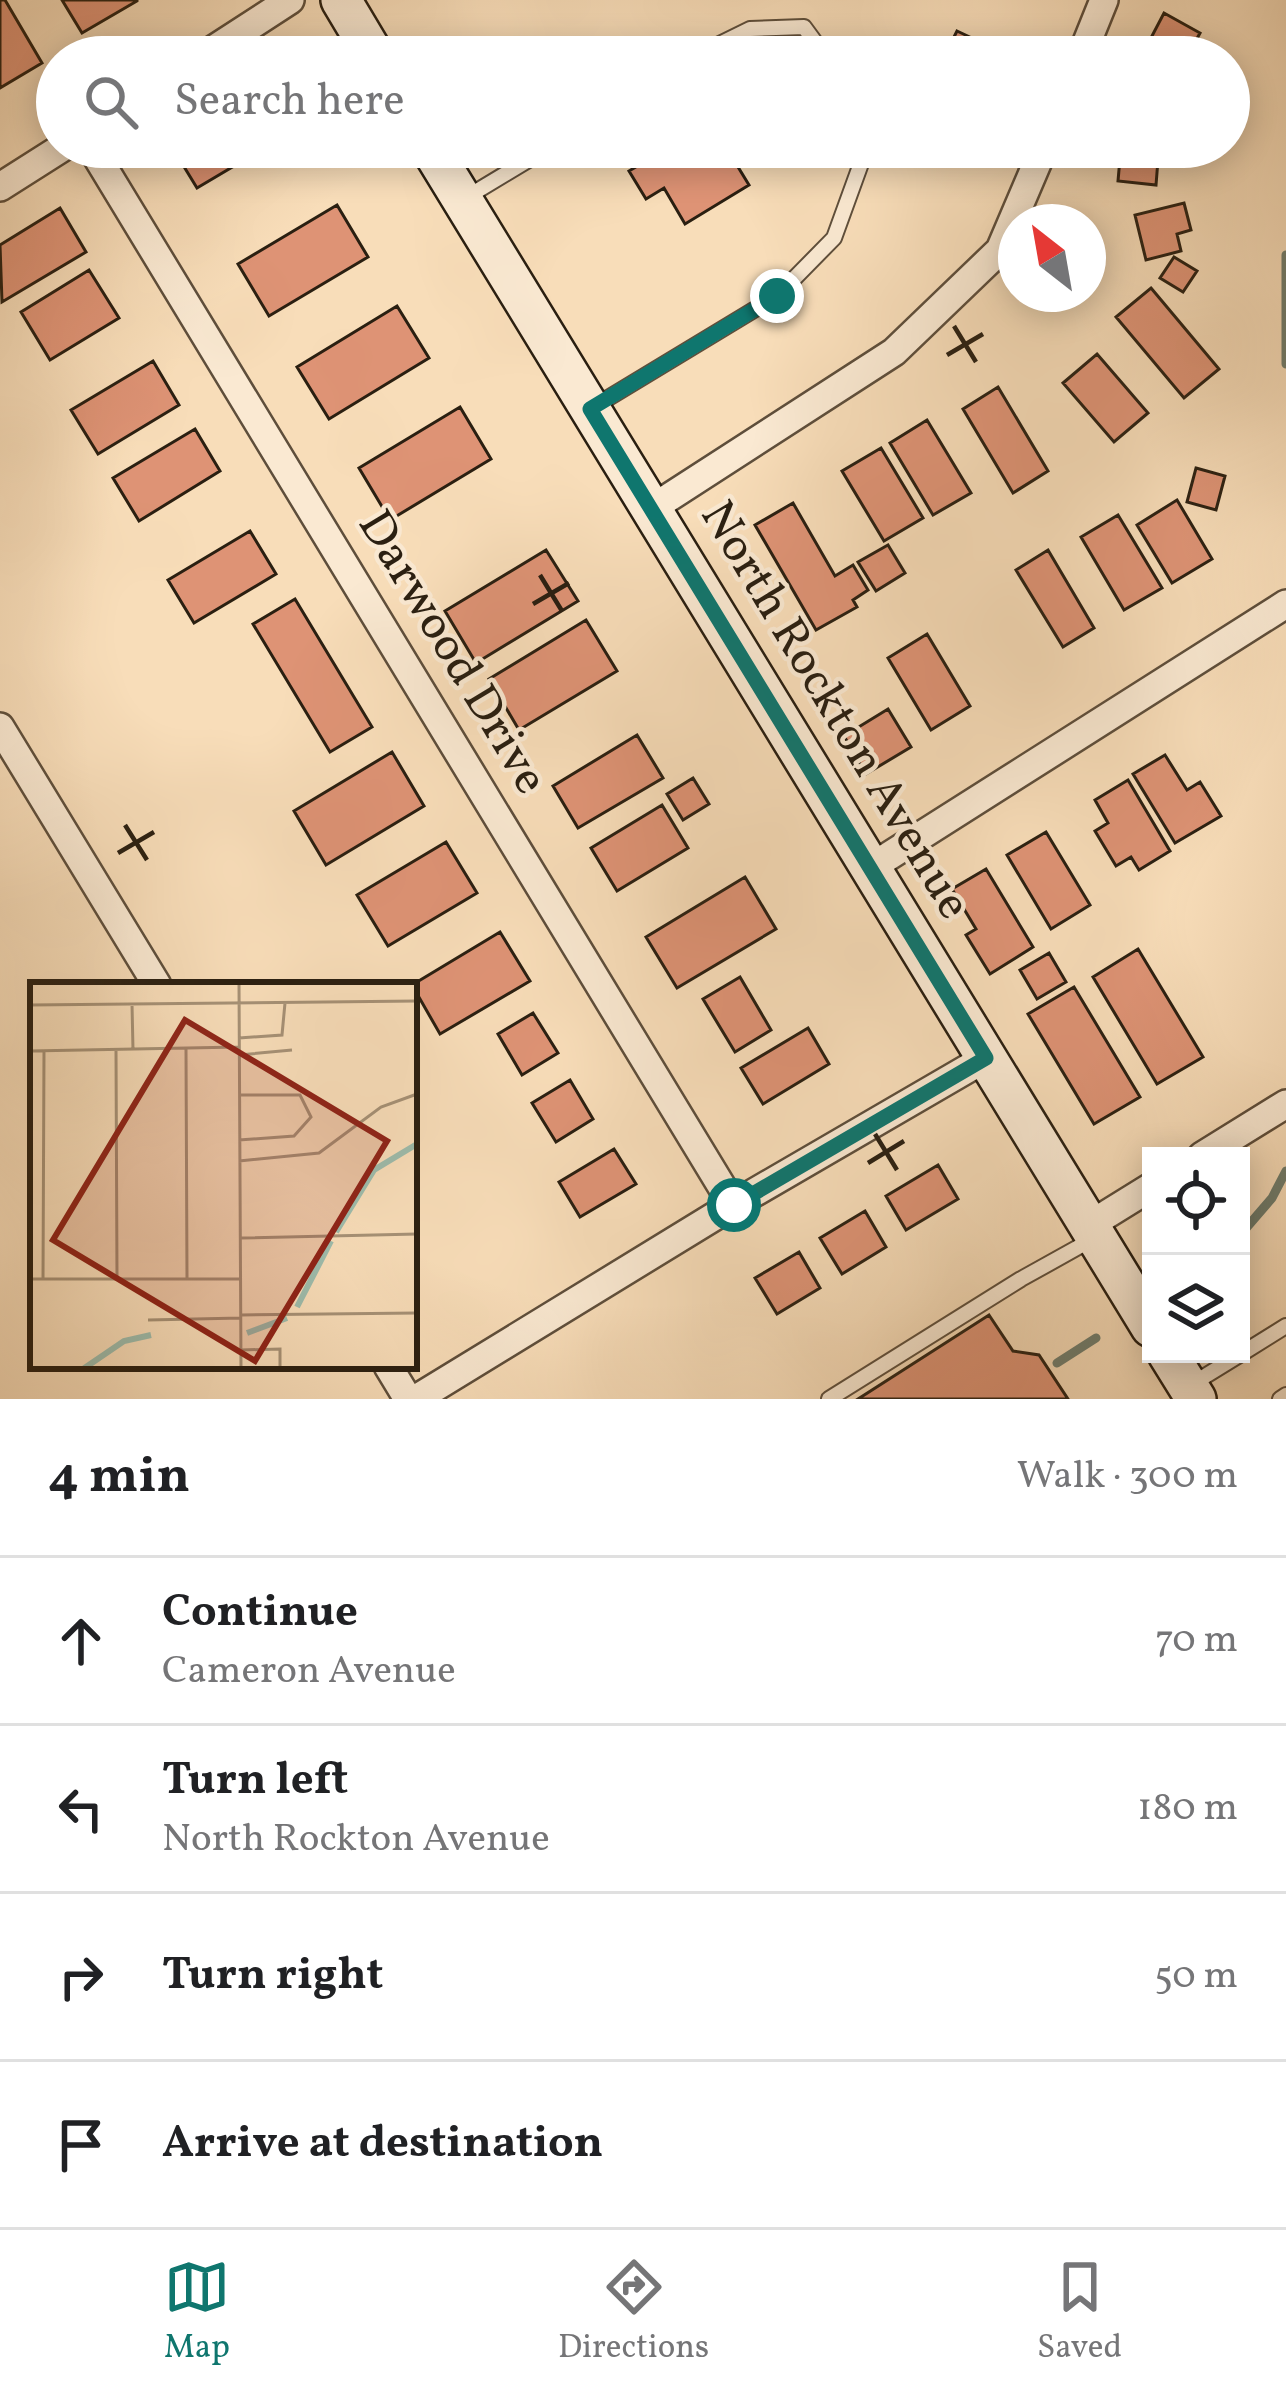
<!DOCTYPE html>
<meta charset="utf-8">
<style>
:root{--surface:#fff;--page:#f6f6f6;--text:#202124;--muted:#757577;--line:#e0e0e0;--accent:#0f766e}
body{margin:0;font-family:Vollkorn,serif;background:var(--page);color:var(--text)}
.controls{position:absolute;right:36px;bottom:36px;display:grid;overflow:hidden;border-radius:0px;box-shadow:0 6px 30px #0003}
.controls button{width:108px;height:108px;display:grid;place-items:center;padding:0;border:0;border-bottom:3px solid var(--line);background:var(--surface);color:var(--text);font:60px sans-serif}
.compass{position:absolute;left:998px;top:204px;width:108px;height:108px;border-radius:50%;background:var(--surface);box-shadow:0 6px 30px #0003;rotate:329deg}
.stop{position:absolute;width:36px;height:36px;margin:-27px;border:9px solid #0f766e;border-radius:50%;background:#fff}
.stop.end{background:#0f766e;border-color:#fff;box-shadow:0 3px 12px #0008}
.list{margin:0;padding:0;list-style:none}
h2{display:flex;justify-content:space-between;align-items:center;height:156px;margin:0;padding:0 48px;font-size:51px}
h2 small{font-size:39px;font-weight:400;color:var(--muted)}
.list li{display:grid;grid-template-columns:78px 1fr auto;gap:36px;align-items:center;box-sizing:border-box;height:168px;padding:0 48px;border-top:3px solid var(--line)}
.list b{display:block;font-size:45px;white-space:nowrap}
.list p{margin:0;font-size:39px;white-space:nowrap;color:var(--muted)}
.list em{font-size:39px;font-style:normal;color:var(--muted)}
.icon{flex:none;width:66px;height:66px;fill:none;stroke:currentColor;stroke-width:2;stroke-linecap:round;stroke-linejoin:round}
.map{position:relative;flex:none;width:1286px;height:1399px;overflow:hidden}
.search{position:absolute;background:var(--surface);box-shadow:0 6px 30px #0003;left:36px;right:36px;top:36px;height:132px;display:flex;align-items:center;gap:30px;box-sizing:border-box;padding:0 42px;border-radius:66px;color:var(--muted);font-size:45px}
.sheet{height:828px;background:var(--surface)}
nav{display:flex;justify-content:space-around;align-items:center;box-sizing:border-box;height:168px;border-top:3px solid var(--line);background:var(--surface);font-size:33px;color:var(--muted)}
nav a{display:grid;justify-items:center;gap:6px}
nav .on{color:var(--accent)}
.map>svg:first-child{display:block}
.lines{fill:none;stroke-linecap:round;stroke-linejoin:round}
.stream{stroke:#6f7d6e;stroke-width:9}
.building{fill:#de9375;stroke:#2a1f11;stroke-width:3}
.service-casing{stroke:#5e4e3b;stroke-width:18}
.minor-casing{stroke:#5e4e3b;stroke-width:32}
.secondary-casing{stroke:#2a1f11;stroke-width:44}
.service{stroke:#fae9d2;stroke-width:14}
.minor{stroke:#fae9d2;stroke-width:27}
.secondary{stroke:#fae9d2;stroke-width:39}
.route{stroke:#0f766e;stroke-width:15}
.ticks{fill:none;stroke:#2a1f11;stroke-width:4.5}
.labels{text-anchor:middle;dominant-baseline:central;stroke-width:9;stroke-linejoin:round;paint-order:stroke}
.street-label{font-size:48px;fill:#2a1f11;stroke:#fae9d2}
.inset-river{fill:none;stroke:#9dbcac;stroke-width:6}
.inset-road{fill:none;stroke:#a69176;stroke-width:3}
.view{fill:#8f2418;fill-opacity:0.15;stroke:#8f2418;stroke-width:6}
.inset-edge{fill:none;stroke:#2a1f11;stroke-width:6}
</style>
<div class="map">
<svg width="1286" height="1399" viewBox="0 0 1286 1399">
<rect width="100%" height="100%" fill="#f8ddb9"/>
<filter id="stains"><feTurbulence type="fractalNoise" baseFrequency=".00167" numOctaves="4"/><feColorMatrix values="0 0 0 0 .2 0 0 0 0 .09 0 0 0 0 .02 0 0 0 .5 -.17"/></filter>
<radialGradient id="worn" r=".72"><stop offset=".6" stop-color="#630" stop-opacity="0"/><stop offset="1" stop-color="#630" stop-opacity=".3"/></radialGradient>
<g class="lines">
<path class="stream" d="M1286,255V364
M1241,1234L1272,1198L1286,1171
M1057,1363L1096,1338"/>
</g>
<path class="building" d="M0,0H5L42,63L0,88Z
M62,0H137V1L82,33Z
M1164,13L1200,33L1187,57H1141Z
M957,31L995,49L991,57H931L937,44L948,49Z
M172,147H266L197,188Z
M638,147H759L735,162L749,185L685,224L664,188L646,199L629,171L646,161Z
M1121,147H1159L1156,185L1118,181Z
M1184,203L1191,230L1177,234L1181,251L1146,260L1135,215Z
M337,205L368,257L269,316L238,264Z
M60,208L86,252L2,302L0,245Z
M1174,257L1197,271L1183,292L1160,278Z
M89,270L119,318L50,360L21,312Z
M1151,288L1219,369L1184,398L1116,317Z
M397,306L429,358L329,419L297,367Z
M1097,354L1148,413L1114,442L1063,383Z
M153,361L179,405L98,454L71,410Z
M998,387L1048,471L1013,493L963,409Z
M460,407L491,459L390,520L359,468Z
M927,420L971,493L933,515L890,443Z
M195,429L220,471L139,521L113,478Z
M881,448L923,518L884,541L842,471Z
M1196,468L1225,476L1216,510L1187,502Z
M1177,500L1212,559L1172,583L1137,525Z
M793,503L835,576L853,565L868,590L853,600L857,607L816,630L755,525Z
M1118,515L1162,588L1124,610L1081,537Z
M250,531L276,574L194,623L168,580Z
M888,545L905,573L876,591L858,562Z
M546,550L578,601L476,663L445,611Z
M1048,550L1094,628L1063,647L1016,570Z
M295,599L372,727L330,752L253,624Z
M586,620L617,671L519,730L489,679Z
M927,634L970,706L931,730L888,658Z
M888,709L911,747L866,774L844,736Z
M637,735L663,778L578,828L553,786Z
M392,752L424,806L326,865L294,811Z
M1165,755L1187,790L1200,782L1221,816L1175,843L1133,774Z
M693,778L709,804L683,820L667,794Z
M1128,780L1170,851L1139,870L1131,857L1116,866L1095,831L1108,823L1095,800Z
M662,805L688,848L617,891L591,848Z
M1046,832L1090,905L1051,929L1007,855Z
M446,842L477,893L388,946L357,895Z
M986,869L1033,947L990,974L966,935L976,929L952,889Z
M745,877L776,929L677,988L646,937Z
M500,932L530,981L440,1034L412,985Z
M1138,949L1203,1057L1157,1084L1093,977Z
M1049,953L1066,982L1037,999L1020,970Z
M740,977L771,1030L735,1052L703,999Z
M1074,987L1140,1097L1094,1124L1028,1014Z
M533,1013L558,1053L522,1075L498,1034Z
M808,1028L829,1064L763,1104L741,1068Z
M570,1080L593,1119L556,1142L532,1103Z
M614,1149L636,1184L580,1217L559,1182Z
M938,1165L958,1199L906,1230L886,1196Z
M865,1211L886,1247L842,1274L820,1238Z
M799,1252L820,1288L777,1314L755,1278Z
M989,1315L1013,1351L1039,1355L1068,1399H858Z"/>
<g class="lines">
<g class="service-casing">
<path id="service" d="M693,57L750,29L804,27L826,57
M467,197L550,147
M595,406L777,296L834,238L867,147
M1241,1354L1286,1326
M1189,1386L1241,1354
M829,1399L1021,1279L1091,1240
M1280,1399L1286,1395"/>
</g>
<g class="minor-casing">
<path id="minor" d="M202,57L290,0
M1081,57L1104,0
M91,147L733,1205
M0,187L63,147
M651,509L894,352L1000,250L1044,147
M0,727L157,985
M870,868L1286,604
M1202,1156L1286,1104
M1088,1226L1151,1187
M388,1366L408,1399
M416,1399L733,1205L986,1058"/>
</g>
<g class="secondary-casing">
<path id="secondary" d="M341,0L375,57
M430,147L1151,1327
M1168,1354L1196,1399"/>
</g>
<use href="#service" class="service"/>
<use href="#minor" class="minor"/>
<use href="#secondary" class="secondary"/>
</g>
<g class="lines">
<path class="route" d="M734,1205L986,1058L590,409L777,296"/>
</g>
<path class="ticks" d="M954,326L976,362M947,355L983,334M540,575L562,611M533,604L569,583M125,825L147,860M118,853L154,832M875,1134L897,1170M868,1163L904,1141"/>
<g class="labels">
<g class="street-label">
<text transform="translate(451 653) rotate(59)">Darwood Drive</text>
<text transform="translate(834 711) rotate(59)">North Rockton Avenue</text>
</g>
</g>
<g transform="translate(30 982)">
<rect width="387" height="387" fill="#f8ddb9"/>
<path class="inset-river" d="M306,250L344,188L387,162M267,325L301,259M217,351L257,336M53,387L94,359L121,353"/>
<path class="inset-road" d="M209,0L211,387M102,22L103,68M0,23L387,19M209,56L252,53L255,21M156,67L157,296M86,68L87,297M0,69L209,65M209,73L262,68M209,113H270L281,135L264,154L209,158M209,179L289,171L351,125L387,112M210,256L387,252M0,297H210M13,298L14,69M211,333L387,331M118,338L211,336M211,368L250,367V387"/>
<path class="view" d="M155,38L357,159L225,379L23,258Z"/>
<rect width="387" height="387" class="inset-edge"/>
</g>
<rect width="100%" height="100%" filter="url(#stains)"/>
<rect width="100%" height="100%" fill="url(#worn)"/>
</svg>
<div class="controls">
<button><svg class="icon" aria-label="locate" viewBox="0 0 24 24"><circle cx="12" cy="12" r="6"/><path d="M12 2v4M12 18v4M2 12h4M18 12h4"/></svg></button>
<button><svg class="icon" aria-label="layers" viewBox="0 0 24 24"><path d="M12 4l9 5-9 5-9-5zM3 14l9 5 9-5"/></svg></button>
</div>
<svg class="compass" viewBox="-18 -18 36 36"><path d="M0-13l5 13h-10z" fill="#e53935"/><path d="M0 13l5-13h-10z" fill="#757577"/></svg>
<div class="stop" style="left:734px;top:1205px"></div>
<div class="stop end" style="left:777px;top:296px"></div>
<div class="search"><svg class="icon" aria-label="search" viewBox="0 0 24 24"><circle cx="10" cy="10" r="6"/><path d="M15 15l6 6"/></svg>Search here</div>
</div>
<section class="sheet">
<h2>4 min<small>Walk · 300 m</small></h2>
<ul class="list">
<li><svg class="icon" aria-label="ahead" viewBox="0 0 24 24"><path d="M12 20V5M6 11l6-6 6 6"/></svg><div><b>Continue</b><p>Cameron Avenue</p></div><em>70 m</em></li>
<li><svg class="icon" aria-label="left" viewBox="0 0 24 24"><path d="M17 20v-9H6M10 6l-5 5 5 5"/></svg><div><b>Turn left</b><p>North Rockton Avenue</p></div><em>180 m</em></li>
<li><svg class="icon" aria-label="right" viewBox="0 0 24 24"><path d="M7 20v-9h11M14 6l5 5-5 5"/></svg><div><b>Turn right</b></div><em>50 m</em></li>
<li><svg class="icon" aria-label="arrive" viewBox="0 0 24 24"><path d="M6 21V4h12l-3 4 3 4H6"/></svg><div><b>Arrive at destination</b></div></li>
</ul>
</section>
<nav>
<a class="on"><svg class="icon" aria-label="map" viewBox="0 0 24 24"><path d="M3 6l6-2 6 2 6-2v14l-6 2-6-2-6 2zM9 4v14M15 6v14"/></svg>Map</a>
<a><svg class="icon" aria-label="directions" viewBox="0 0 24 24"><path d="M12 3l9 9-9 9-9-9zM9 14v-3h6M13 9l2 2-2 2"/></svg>Directions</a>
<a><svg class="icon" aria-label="saved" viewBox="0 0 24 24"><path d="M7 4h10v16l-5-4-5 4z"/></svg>Saved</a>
</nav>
